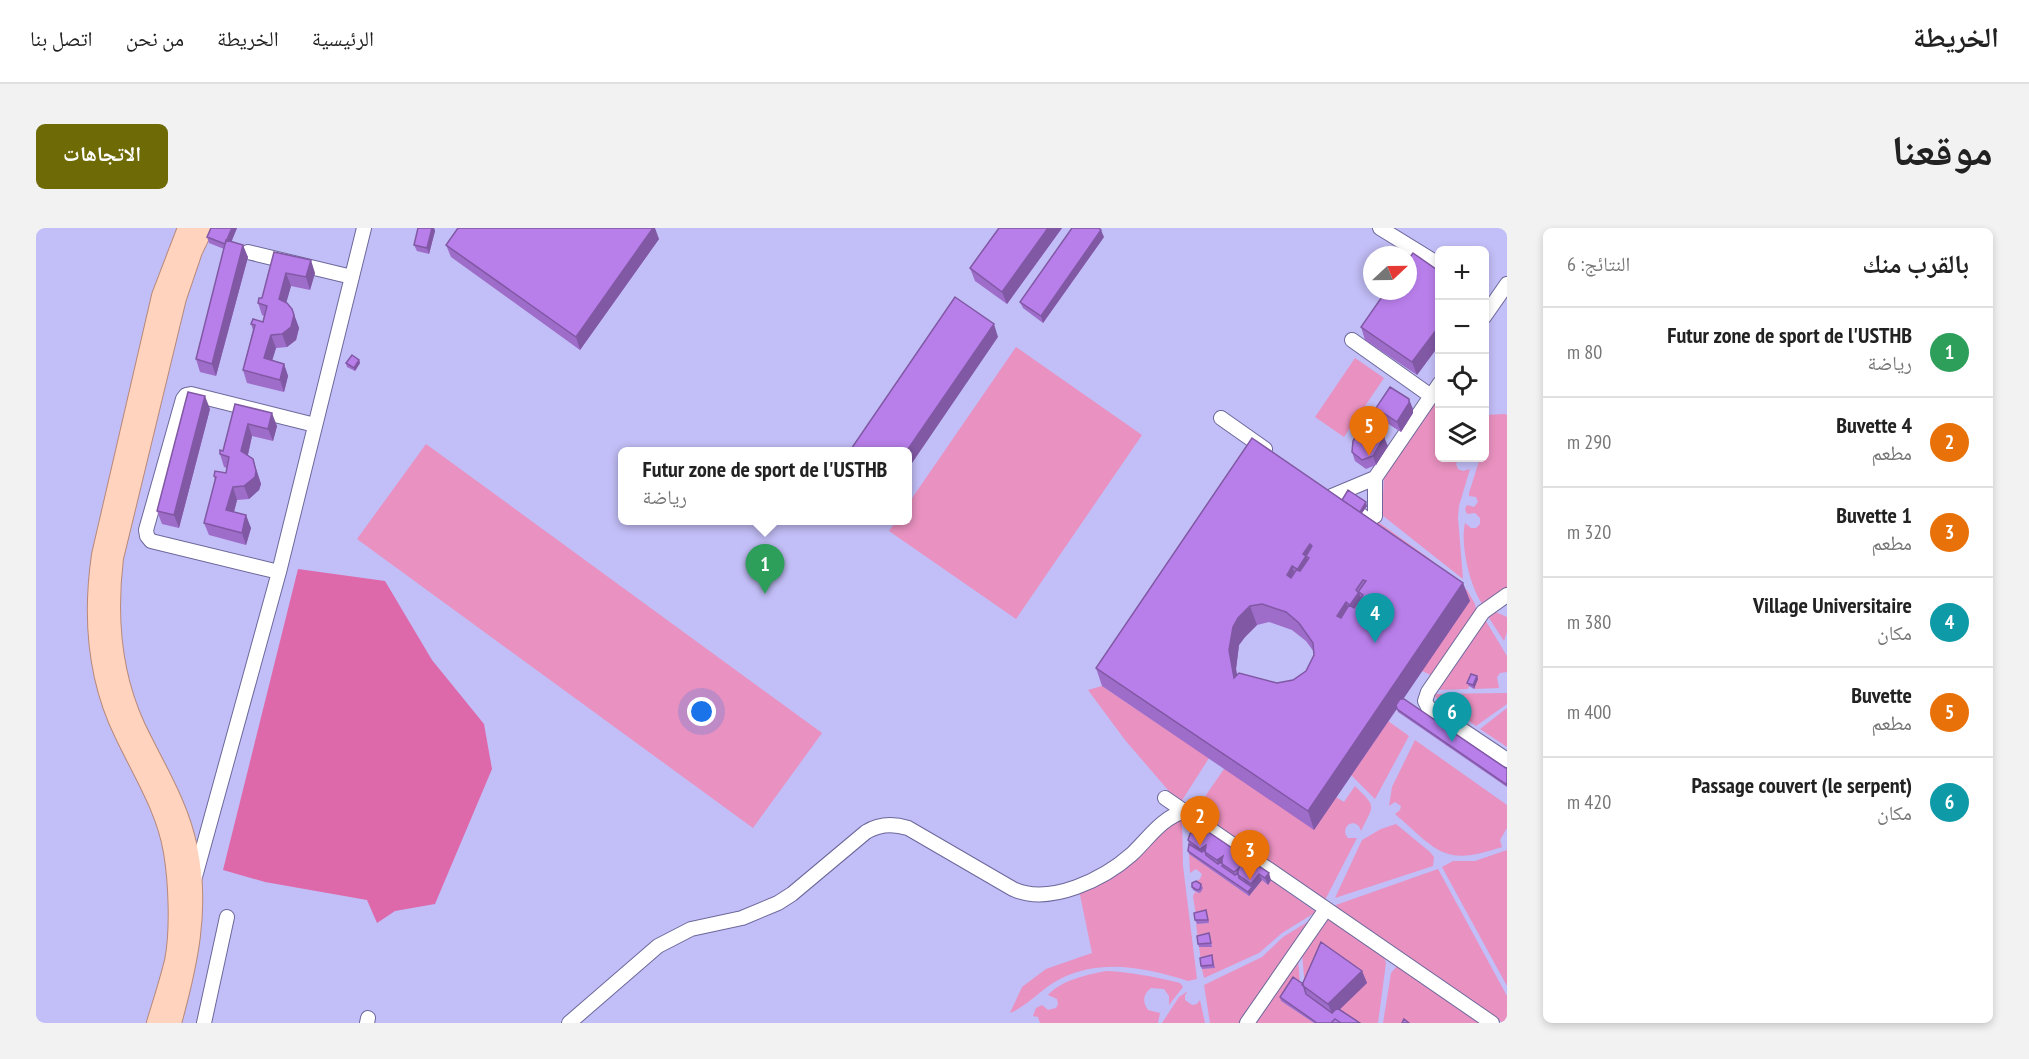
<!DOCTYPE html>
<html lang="ar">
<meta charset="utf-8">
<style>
:root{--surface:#fff;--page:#f2f2f2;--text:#222;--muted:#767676;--line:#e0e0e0;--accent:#6e6a05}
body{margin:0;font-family:"PT Sans Narrow","Noto Naskh Arabic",sans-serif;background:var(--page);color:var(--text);direction:rtl}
.controls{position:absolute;right:18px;top:18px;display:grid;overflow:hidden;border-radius:9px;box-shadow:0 3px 9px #0003}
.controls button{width:54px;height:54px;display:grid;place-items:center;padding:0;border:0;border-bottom:2px solid var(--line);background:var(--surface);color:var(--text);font:30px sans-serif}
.compass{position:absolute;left:1327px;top:18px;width:54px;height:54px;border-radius:50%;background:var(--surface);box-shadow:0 3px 9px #0003;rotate:68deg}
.you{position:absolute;left:666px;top:484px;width:21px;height:21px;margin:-15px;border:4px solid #fff;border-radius:50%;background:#1a73e8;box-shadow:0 0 0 9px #1a73e833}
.badge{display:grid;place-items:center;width:39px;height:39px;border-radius:50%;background:var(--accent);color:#fff;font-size:20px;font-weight:700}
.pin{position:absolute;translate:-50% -50px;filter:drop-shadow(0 2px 3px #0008)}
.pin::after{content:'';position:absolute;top:32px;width:21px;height:18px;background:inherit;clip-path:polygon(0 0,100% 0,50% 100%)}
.popup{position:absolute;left:582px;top:219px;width:294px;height:78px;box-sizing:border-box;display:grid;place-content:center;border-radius:9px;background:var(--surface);filter:drop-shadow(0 2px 4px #0005);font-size:20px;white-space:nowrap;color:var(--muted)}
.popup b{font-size:22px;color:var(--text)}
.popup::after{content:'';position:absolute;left:50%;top:100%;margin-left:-12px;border:12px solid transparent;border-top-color:var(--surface)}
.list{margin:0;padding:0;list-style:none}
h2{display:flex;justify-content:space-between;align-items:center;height:78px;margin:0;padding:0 24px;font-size:26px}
h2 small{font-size:20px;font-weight:400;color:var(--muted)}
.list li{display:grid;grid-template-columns:39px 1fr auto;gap:18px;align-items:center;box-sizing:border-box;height:90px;padding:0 24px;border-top:2px solid var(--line)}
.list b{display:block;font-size:22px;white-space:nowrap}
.list p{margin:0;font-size:20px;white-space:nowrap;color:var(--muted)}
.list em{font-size:20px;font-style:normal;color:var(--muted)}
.icon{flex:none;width:33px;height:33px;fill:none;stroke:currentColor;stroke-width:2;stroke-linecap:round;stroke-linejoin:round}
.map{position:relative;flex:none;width:1471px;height:795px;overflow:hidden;direction:ltr;border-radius:9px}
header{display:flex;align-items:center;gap:36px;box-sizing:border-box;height:84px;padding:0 30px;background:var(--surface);border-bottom:2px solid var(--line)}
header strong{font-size:28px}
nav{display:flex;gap:33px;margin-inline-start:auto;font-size:21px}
.intro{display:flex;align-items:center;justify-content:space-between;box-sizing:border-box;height:144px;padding:0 36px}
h1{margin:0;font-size:42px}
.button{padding:15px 27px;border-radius:9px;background:var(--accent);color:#fff;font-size:21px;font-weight:700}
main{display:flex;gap:36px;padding:0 36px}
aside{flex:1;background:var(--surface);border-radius:9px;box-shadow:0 3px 9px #0003}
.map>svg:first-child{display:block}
.green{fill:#e991c0}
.forest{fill:#dd69ab}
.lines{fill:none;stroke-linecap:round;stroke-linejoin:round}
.minor-casing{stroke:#6c689b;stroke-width:16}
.major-casing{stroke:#b88879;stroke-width:20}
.minor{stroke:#fff;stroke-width:14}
.major{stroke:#ffd3be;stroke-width:18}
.wall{fill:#9e6cc9;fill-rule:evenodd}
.shaded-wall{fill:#8158a4}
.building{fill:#b87eea;stroke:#8158a4;stroke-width:1.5;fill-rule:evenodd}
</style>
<header>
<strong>الخريطة</strong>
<nav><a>الرئيسية</a><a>الخريطة</a><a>من نحن</a><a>اتصل بنا</a></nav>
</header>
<div class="intro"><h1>موقعنا</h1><a class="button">الاتجاهات</a></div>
<main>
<aside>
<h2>بالقرب منك<small>النتائج: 6</small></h2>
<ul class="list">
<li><span class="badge" style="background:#2e9e5b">1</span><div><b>Futur zone de sport de l'USTHB</b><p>رياضة</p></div><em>80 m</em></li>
<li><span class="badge" style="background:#e8710a">2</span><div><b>Buvette 4</b><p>مطعم</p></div><em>290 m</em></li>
<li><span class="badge" style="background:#e8710a">3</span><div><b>Buvette 1</b><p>مطعم</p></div><em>320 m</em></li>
<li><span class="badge" style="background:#0f9aa8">4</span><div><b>Village Universitaire</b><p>مكان</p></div><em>380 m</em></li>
<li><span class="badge" style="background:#e8710a">5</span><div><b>Buvette</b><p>مطعم</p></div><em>400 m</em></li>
<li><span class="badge" style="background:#0f9aa8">6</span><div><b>Passage couvert (le serpent)</b><p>مكان</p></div><em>420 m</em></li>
</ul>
</aside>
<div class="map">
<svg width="1471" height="795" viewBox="0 0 1471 795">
<rect width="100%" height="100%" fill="#c2bef7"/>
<path class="green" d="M980,119L1106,207L980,391L853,303L860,293L872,292V276Z
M1319,130L1348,150L1308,209L1279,189Z
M1403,164L1404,230H1423L1420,236L1422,241L1427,243L1434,241L1423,278L1422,290L1427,351L1346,287L1348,249Z
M1469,186L1471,187V363L1447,377C1434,359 1424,317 1429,295L1435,300H1440L1444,296V290L1439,285L1431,286L1429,281L1431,277L1438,279L1442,274L1440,269L1433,268V265L1444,230H1448L1449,187Z
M390,216L786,505L717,600L321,311Z
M1322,292L1341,293L1394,331L1431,362L1439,376L1441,386L1399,449L1386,443Z
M1455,382L1471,389V404L1468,413L1451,387Z
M1448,390L1471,428V444L1464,445L1461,449L1463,460L1438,461L1442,451L1437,449L1432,461L1398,462Z
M1066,458L1173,530L1145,574L1138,569L1089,512L1052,462Z
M1471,465V476L1440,498L1395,466Z
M1471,480V519L1444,501Z
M1352,493L1373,508L1339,571L1315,547Z
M1379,512L1471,577V600L1464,612L1466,619C1407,639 1402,623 1359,586L1364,582L1365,578L1359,574L1353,578L1356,559Z
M1188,541L1300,569L1308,574L1319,558C1341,580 1338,576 1325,603L1323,598L1318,595L1313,596C1308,600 1308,606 1312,610H1321L1289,672L1159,583Z
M1146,590L1147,638L1161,751L1152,753C1110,740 1066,730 1024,751C1006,760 993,777 974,785L986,759L1010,741L1056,725L1043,662Z
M1360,596L1394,624L1398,629L1397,638L1299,670L1326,612L1345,601Z
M1471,622V758L1406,639L1417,633H1439Z
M1153,626L1213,668L1226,652L1232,657L1235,652L1280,684L1246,705L1223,725L1168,750L1166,741L1178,740L1165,733L1163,719L1176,718L1174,708L1162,711L1160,696L1173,695L1160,688L1157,668L1159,664L1163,665L1166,662V658L1161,653L1164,651L1166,646L1160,641L1154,645Z
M1402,641L1471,768V795H1467L1297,678Z
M1278,690L1207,795H1174L1168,757L1226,729L1247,709Z
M1291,690L1348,729L1350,735L1342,795H1320L1269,760L1266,725Z
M1262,731L1264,756L1245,773L1278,795H1219Z
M1361,738L1444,795H1347L1355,745Z
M1070,743C1096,744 1119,749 1144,755L1147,759L1133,777V768L1128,761L1115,760C1107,766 1106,774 1112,782L1124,785L1122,795H1004L1002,789L997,788L1000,780L1006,777L1012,782L1020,780L1022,776L1021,771L1012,767C1026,752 1050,747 1070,743Z
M1152,763L1149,767V772L1156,777L1161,776L1164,772L1169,795H1126L1143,769Z"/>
<path class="forest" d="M262,341L349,353L396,432L448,496L456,541L399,676L359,683L341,695L331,672L229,654L187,642Z"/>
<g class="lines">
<g class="minor-casing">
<path id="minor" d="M1344,0L1404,37
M212,24L316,49
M1448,89L1471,56
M1316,112L1395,168
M1185,190L1229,221
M1296,268L1339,250L1404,155
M1325,287L1331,292L1339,288V250
M243,344L115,313L111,308L110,302L147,171L150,167L155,166L279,197
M1471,367L1447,384L1392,464L1389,473L1392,479L1471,532
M1129,570L1456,795
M159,649L243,344L328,0
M168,795L191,689
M331,795L332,790
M533,795L622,718L655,701L706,690L742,675L756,666L830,604C843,596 856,595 872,600L977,661C1014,678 1068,651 1096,626C1113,610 1125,590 1149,583
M1211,795L1290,681"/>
</g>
<g class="major-casing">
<path id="major" d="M120,795C126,775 133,754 138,733C144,703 142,654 137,624C130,581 106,544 88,506C60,449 56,389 65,327L125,68L151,0
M136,795C152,737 165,680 152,620C143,576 119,539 100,499C75,445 71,388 78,330L141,70L157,23L168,0"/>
</g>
<use href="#minor" class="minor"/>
<use href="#major" class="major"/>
</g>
<path class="wall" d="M175,0H201L195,14L212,29L180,148L164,144L160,131L188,21L173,15L171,9Z
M396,0H398L399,3L393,26L381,23L378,17Z
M963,0H1026L971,76L939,53L934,40Z
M1068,9L1007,95L987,80L984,74Z
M623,11L544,122L415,29L410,17Z
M238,24L279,45L274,62L255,58L250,74L256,81L263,100L260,112L251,119L240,120L236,132L248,136L252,148L248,164L211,155L207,142L217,102L215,96L227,94L228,88L226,87L222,75L226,70Z
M1404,44V116L1381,147L1329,112L1325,99Z
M323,132L324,135L319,143L311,139L310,135Z
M199,176L241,198L237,213L216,208L212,227L221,244L225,256L223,262L213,271L201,272L198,284L215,300L210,317L173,307L168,295L179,253L178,248L190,245L191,240L188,239L184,226L187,223Z
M1340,180L1377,181V185L1365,204L1343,190Z
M174,181L143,300L126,296L121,283Z
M1352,218L1340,237L1330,241L1319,233L1316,224Z
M1306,272L1331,278L1326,285L1427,355L1434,373L1367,471L1471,541V559L1362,484L1361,481L1278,602L1066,458L1060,440ZM1233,394L1256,402L1270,413L1278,424V427L1270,443L1257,452L1241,455L1201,447L1200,441L1203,417L1209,409L1221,397Z
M1441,448L1442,451L1438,461L1433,458L1431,455Z
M1152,612L1235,652L1232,657L1226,652L1213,668L1153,626L1152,623L1153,616Z
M1165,656L1167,660L1165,664L1163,665L1157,662L1156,659Z
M1170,682L1173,695L1161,696L1159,692Z
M1174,708L1176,719H1163L1162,716Z
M1176,727L1179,740L1166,741L1165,738Z
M1326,743L1331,755L1304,781L1324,795H1278L1245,773L1244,769L1267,756Z"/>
<path class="shaded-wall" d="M196,0H201L192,22L190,16Z
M396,0H398L399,3L393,26L391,20Z
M617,0H619L623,11L544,122L540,109Z
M1012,0H1026L971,76L966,64Z
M1065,2L1068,9L1007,95L1005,88Z
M207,17L212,29L180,148L176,136Z
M275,32L279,45L274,62L270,49Z
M250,45L255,58L248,83L243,71Z
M256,81L263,100L260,112L251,119L246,106Z
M958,96L962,109L872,241V224H870Z
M1404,97V116L1381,147L1376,134Z
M235,107L240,120L233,143L228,130Z
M323,132L324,135L319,143L318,140Z
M248,136L252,148L248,164L244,152Z
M169,168L174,181L143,300L138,287Z
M1373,171L1377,181V185L1365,204L1361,194Z
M236,185L241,198L237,213L232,201Z
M212,196L216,208L210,235L205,223Z
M1348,209L1352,218L1340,237L1337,228Z
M217,231L225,256L223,262L213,271L208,258Z
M197,259L201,272L195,295L190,282Z
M1330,274L1331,278L1319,295L1318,291Z
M210,287L215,300L210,317L206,305Z
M1274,316L1280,335L1270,328L1277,347L1268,360L1261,342L1267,326Z
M1256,338L1263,357L1251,347Z
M1427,355L1434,373L1278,602L1272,583Z
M1323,364L1329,383L1321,396L1314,377Z
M1310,374L1317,393L1308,406L1301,388Z
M1214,378L1221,397L1209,409L1203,417L1200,441L1205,468L1198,450L1193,422L1197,399L1202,390Z
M1441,448L1442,451L1438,461L1437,457Z
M1170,617L1169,624L1167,627L1164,621Z
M1187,628L1185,635L1183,639L1181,632Z
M1233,645L1235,652L1232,657L1229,650Z
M1223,646L1226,652L1213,668L1212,664L1216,659L1215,656Z
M1326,743L1331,755L1297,788L1292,776Z"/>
<path class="building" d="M175,0H196L189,16L171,9Z
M382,0H396L391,20L378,17Z
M422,0H617L540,109L410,17Z
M963,0H1012L966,64L934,40Z
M1036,0H1063L1065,2L1005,88L984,74Z
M190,12L207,17L176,136L160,131Z
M238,24L275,32L270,49L250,45L243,71L251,75L256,81L258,87L255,99L246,106L235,107L228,130L248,136L244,152L207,142L219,97L215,96L217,91L227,94L231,78L222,75L223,70H226Z
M1377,25L1404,44V97L1376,134L1325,99L1350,63H1372V32Z
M919,69L958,96L870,224H813Z
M316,127L323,132L318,140L310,135Z
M1354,159L1373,171V175L1361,194L1340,180Z
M152,164L169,168L138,287L121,283Z
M199,176L236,185L232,201L212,196L205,223L217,231L220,243L219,249L208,258L197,259L190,282L210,287L206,305L168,295L180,249L178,248L179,243L190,245L193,229L184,226V222L187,223Z
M1328,195L1348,209L1337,228L1326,232L1316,224L1317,213Z
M1216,210L1427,355L1272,583L1060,440ZM1274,316L1276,318L1270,328L1273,330L1264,343L1261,342L1270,328L1267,326ZM1256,338L1261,341L1255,350L1251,347ZM1327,352L1330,353L1322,364L1320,362ZM1323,364L1327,367L1318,380L1313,377L1305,390L1301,388L1310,374L1314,377ZM1226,376L1250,384L1263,395L1277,415L1278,427L1270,443L1257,452L1241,455L1203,445L1198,450L1193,422L1197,399L1202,390L1214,378Z
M1312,262L1330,274L1324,284L1306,272Z
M1435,446L1441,448L1437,457L1431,455Z
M1364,471H1368L1471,541V557L1361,481L1360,477Z
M1162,597L1233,645L1229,650L1223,646L1215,656L1201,646L1203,640L1198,644L1185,635L1187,628L1181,632L1169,624L1170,617L1164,621L1152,612L1154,606Z
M1153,616L1166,624L1169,622L1170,627L1182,636L1186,633V638L1199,647L1202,645L1203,650L1216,659L1212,664L1152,623Z
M1160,653L1165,656L1164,661L1161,662L1156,659V655Z
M1170,682L1172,692H1159L1158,685Z
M1173,705L1175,715L1162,716L1161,708Z
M1285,714L1326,743L1292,776L1266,757Z
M1176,727L1177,737L1165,738L1164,730Z
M1257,749L1267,756L1270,766L1296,785L1301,780L1324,795H1305L1299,791L1295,795H1281L1244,769Z
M1299,791L1305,795H1295Z
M1368,791L1373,795H1366Z"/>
</svg>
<div class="controls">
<button>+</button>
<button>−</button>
<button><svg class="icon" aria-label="locate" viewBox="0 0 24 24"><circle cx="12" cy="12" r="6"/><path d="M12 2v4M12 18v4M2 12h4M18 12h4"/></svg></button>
<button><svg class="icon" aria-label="layers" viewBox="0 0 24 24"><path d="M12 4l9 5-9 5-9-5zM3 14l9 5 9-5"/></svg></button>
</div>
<svg class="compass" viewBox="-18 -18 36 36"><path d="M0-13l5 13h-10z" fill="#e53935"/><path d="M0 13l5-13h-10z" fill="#767676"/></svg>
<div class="you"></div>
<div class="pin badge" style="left:729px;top:366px;background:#2e9e5b">1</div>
<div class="popup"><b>Futur zone de sport de l'USTHB</b>رياضة</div>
<div class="pin badge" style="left:1164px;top:618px;background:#e8710a">2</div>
<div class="pin badge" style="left:1214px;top:652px;background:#e8710a">3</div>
<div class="pin badge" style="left:1339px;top:415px;background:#0f9aa8">4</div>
<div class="pin badge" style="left:1333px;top:228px;background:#e8710a">5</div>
<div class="pin badge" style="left:1416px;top:514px;background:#0f9aa8">6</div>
</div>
</main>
